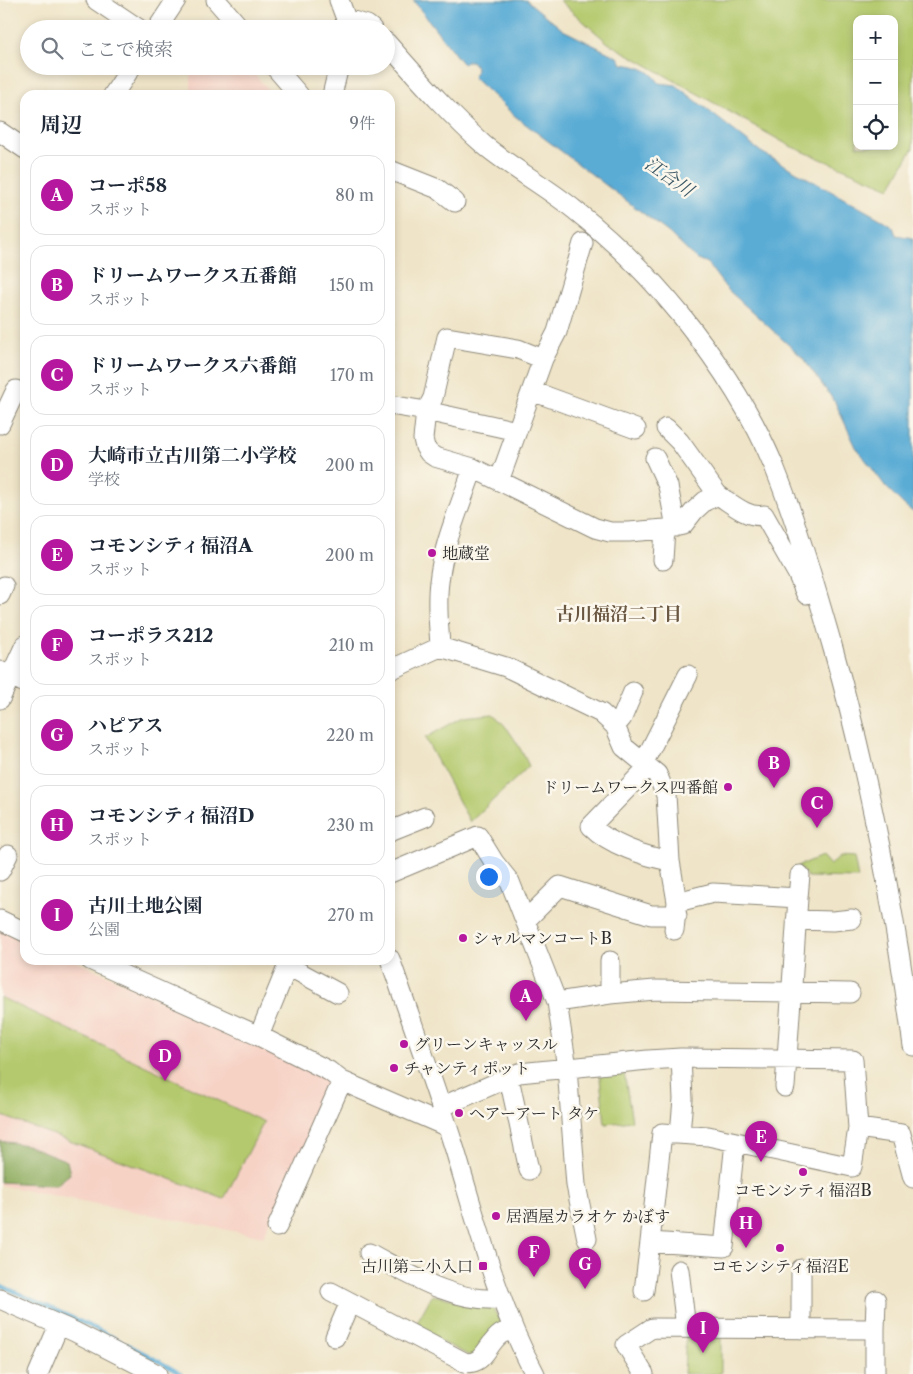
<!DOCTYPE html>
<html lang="ja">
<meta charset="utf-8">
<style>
:root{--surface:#fff;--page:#f2f2f3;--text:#1f2937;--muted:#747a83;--line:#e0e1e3;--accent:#b5179e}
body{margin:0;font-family:"Libre Caslon Text","Noto Serif JP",serif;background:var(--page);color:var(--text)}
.controls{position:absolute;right:15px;top:15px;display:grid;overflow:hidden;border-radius:10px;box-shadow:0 2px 8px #0003}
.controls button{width:45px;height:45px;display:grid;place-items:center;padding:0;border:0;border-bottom:1px solid var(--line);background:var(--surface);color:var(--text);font:25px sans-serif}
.you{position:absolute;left:488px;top:876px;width:18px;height:18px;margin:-12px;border:4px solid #fff;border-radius:50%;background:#1a73e8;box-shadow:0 0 0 8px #1a73e833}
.badge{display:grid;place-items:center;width:32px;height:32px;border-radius:50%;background:var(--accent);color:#fff;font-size:16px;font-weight:700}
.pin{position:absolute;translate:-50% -41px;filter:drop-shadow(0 1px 2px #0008)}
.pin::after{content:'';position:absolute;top:26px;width:18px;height:15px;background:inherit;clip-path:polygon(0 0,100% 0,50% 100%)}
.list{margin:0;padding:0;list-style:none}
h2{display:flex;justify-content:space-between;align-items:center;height:65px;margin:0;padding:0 20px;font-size:21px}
h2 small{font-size:16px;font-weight:400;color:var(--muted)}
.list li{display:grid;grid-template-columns:32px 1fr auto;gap:15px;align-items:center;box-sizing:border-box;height:80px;margin:0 10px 10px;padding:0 10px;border:1px solid var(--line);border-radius:15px}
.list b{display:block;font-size:19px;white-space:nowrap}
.list p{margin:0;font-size:16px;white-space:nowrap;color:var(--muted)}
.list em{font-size:16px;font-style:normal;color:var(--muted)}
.icon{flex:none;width:28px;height:28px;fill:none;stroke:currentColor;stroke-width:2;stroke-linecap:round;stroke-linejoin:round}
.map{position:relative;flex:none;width:913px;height:1374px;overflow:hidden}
.search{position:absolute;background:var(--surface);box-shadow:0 2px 8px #0003;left:20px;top:20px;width:375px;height:55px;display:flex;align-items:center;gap:12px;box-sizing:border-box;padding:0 18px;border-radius:28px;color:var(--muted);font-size:19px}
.panel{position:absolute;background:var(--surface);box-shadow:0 2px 8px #0003;left:20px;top:90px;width:375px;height:875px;border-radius:15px}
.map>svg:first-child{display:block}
.built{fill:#f6d2c5}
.green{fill:#b4c96d;stroke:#707a4c;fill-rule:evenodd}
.forest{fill:#8fad60;stroke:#5d6c46}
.water{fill:#5aacd5;stroke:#426c80}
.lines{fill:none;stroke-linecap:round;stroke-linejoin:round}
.stream{stroke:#5aacd5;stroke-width:4}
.minor-casing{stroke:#8d8879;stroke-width:21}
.minor{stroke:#fff;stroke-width:19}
.poi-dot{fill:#b5179e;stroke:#fbf7ec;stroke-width:2}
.labels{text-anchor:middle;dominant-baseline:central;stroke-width:5;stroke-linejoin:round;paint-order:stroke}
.poi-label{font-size:16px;fill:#2b2b2b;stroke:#fbf7ec;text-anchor:start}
.water-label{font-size:18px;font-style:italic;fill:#3b5866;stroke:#fbf7ec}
.neighbourhood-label{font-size:18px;font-weight:bold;fill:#6a5742;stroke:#fbf7ec}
</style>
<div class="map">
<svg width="913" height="1374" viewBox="0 0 913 1374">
<rect width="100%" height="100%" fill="#fbf7ec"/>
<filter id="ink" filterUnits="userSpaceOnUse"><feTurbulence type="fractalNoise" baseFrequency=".02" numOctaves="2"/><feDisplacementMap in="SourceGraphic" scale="10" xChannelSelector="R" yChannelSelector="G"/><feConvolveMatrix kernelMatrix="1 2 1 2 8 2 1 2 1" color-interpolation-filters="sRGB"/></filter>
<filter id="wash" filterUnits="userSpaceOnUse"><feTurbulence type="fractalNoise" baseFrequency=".0096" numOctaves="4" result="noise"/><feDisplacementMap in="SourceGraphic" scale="20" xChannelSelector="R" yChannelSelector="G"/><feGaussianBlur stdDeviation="1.12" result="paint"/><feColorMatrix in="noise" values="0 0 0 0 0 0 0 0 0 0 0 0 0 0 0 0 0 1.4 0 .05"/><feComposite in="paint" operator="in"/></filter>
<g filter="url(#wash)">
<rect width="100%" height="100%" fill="#efe4c7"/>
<path class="built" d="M191,66H247L273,95H191Z
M0,926L25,938V960H74L329,1077L333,1085L263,1237L0,1185Z"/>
<path class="green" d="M559,0H913V148L890,188L790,146L608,43ZM857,19H894V146H857Z
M493,714C509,727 520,747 529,766L470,822L425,738L463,717Z
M822,856L830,865L840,856L854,857L858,878L808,877L798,866Z
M0,997L264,1122L224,1199L0,1115Z
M623,1066L632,1121L605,1124L599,1069Z
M432,1295L491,1307L505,1326L472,1357L414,1328Z
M686,1332L721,1333V1374H684Z"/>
<path class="forest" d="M0,1141L27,1145L67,1161L70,1174L56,1185L0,1182Z"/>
<path class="water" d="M413,0H526L563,30L619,58L622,64C637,66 651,69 659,83L676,85L761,152L884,221L893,227L896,235L913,238V512L903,504L886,487L856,447L835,402L802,357L726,288L707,263L695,258L669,233L515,116L473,77C478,70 477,67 472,61H467L464,64L461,62Z"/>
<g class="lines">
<path class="stream" d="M0,1285C61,1313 123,1339 181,1374"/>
</g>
</g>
<g filter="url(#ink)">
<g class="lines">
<g class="minor-casing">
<path id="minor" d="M96,0L139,29
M216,0L241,29
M339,0L346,19V29
M346,19L367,25L372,29
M157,29L176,0
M386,42C418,78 449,114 484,145C513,169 547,187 576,211C614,241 650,277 681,315C716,359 752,413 774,466C798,526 816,589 834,652C870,781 895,913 913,1046
M274,66L299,95
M113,95L132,66
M332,95L339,66
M0,132L25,149
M390,170L438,189L455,202
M583,243L557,332L543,359L518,349L447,337L433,398L426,411L423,439L425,447L429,453L435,457L473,468L595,528L610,532H629L665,529L683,525L694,511L705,501L718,495C731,503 748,519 764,515L797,573L806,594
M532,391L636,429
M390,405L426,411L517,431
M0,424L16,390
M666,428L680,442L718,495
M655,458L668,486L676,527
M499,481L543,359
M663,560L665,529
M0,595L4,586
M440,647C439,625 436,604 439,582C443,543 461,505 473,468
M390,670L440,647L506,667L601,713L615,726L624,747L657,774L666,795L670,861L677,902L674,930
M0,671L25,683
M0,699L25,645
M615,726L622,718L633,692
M644,762L688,675
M648,767L591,826C610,845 644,856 670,861
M390,831L425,817
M0,871L8,855
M390,873L478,836L494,862L510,882L557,1002L567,1068L576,1185L587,1239
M798,898L800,875
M677,902L713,893L798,898L785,1087
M0,920L25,932
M796,920L833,921L852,919
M525,921L560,886L651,915H677
M390,959C412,1023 435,1086 455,1150C478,1226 497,1303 535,1374
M90,960L259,1036L329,1071L342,1081L448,1127
M288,966L338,993
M610,994V961
M557,1002L610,994L655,990L850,993
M259,1036L290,960
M509,1078L529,1170
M441,1107L519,1073L648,1060L681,1058L853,1060L858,1128L852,1167L708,1136L662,1133L650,1242L724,1247L735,1142
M858,1128L901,1134L913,1178
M680,1134L683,1099L681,1058
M277,1227L342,1081
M369,1253C409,1274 454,1303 501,1299
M801,1269V1329
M679,1270L686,1328
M644,1291L650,1242
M331,1292L464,1362C484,1367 487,1343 501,1334C504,1332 509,1331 512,1329
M0,1299L75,1332L157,1374
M875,1329L876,1300
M335,1337L350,1302
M38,1374L59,1325
M644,1374L626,1345L652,1328L875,1329V1374"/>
</g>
<use href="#minor" class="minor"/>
</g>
</g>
<g class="poi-dot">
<circle cx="432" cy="553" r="5"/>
<circle cx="728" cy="787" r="5"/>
<circle cx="463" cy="938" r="5"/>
<circle cx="404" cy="1044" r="5"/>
<circle cx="394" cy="1068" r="5"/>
<circle cx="459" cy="1113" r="5"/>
<circle cx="803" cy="1172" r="5"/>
<circle cx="496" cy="1216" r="5"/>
<circle cx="780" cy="1248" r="5"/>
<rect x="478" y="1261" width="10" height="10" rx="2.5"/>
</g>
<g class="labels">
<g class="poi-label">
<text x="442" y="553">地蔵堂</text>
<text x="718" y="787" text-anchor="end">ドリームワークス四番館</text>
<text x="473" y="938">シャルマンコートB</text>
<text x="414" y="1044">グリーンキャッスル</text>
<text x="404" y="1068">チャンティポット</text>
<text x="469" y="1113">ヘアーアート タケ</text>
<text x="803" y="1190" text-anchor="middle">コモンシティ福沼B</text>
<text x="506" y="1216">居酒屋カラオケ かぼす</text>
<text x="473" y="1266" text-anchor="end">古川第二小入口</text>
<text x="780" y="1266" text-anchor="middle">コモンシティ福沼E</text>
</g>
<g class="water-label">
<text transform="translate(669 177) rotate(35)">江合川</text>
</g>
<g class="neighbourhood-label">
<text x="619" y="614">古川福沼二丁目</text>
</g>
</g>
</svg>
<div class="controls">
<button>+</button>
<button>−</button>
<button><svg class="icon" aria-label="locate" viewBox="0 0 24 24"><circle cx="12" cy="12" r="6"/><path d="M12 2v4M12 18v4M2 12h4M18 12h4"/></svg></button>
</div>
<div class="you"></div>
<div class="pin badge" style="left:526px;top:1021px">A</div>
<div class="pin badge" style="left:774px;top:788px">B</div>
<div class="pin badge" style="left:817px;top:828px">C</div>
<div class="pin badge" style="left:165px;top:1081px">D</div>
<div class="pin badge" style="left:761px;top:1162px">E</div>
<div class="pin badge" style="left:534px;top:1277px">F</div>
<div class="pin badge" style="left:585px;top:1289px">G</div>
<div class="pin badge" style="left:746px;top:1248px">H</div>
<div class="pin badge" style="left:703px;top:1353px">I</div>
<div class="search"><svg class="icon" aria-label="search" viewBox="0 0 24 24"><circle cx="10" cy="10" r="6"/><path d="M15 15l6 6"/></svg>ここで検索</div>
<section class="panel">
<h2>周辺<small>9件</small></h2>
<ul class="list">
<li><span class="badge">A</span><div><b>コーポ58</b><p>スポット</p></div><em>80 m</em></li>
<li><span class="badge">B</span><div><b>ドリームワークス五番館</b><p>スポット</p></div><em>150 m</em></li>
<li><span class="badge">C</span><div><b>ドリームワークス六番館</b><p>スポット</p></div><em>170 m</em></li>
<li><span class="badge">D</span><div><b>大崎市立古川第二小学校</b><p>学校</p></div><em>200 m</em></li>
<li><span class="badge">E</span><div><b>コモンシティ福沼A</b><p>スポット</p></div><em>200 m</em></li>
<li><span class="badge">F</span><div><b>コーポラス212</b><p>スポット</p></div><em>210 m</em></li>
<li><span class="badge">G</span><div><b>ハピアス</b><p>スポット</p></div><em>220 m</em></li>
<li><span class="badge">H</span><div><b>コモンシティ福沼D</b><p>スポット</p></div><em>230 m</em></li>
<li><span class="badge">I</span><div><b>古川土地公園</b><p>公園</p></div><em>270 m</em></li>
</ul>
</section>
</div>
